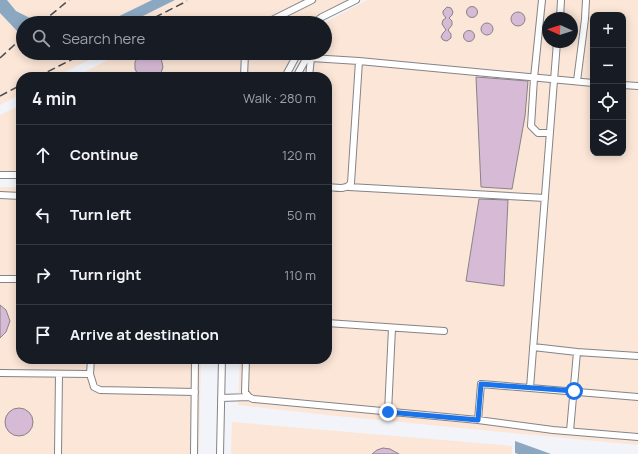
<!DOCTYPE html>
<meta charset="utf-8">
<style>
:root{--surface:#171b24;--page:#20242c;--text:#f1f3f6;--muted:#9ea1a6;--line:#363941}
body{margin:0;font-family:Manrope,sans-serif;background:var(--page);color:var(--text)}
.controls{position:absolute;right:12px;top:12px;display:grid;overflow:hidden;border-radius:8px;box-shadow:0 2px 10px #0003}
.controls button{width:36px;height:36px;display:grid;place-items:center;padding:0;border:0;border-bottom:1px solid var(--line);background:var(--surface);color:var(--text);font:20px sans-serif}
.compass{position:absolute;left:542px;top:12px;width:36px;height:36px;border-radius:50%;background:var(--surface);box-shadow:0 2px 10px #0003;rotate:273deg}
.stop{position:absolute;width:12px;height:12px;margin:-9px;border:3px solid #1a73e8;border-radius:50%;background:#fff}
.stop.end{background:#1a73e8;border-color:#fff;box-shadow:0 1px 4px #0008}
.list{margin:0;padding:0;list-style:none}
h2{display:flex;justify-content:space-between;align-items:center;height:52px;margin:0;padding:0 16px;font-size:17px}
h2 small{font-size:13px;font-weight:400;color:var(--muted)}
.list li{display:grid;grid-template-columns:26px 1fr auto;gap:12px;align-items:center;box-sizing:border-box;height:60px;padding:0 16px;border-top:1px solid var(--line)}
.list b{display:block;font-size:15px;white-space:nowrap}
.list em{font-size:13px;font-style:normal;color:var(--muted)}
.icon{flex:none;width:22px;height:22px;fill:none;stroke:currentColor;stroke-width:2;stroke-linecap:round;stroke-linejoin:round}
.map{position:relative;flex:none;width:638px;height:454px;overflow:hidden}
.search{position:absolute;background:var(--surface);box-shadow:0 2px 10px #0003;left:16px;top:16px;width:316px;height:44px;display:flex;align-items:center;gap:10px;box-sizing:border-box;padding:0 14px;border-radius:22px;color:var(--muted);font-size:15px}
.panel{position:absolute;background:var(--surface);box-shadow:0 2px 10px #0003;left:16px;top:72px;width:316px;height:292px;border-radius:16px}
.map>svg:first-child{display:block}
.industrial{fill:#fbe6d7;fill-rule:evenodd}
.water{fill:#8ca8c1}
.building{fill:#d7bad5;stroke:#878386}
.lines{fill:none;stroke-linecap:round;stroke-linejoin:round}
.minor-casing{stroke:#838489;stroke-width:8}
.minor{stroke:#fff;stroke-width:6}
.rail{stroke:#4b4c4f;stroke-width:1.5;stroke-dasharray:8 4;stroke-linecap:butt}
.route{stroke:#1a73e8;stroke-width:5}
</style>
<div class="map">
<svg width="638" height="454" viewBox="0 0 638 454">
<rect width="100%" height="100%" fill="#f2f4fa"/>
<path class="industrial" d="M7,0H152L105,23H40L16,11Z
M175,0H348L313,20L311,23H129Z
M367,0H638V445L327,415L238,405L240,359H327V77H291L304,53H325L324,23ZM593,15H623V153H593ZM548,18H572V42H548Z
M0,13L17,31L23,35V53H103L55,77H21V94L0,105Z
M121,53H295L282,77H75Z
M21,105V172L0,171V115Z
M0,187H21V359H201L199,454H0Z
M232,422L512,446V454H231Z"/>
<path class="water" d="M0,0H7L16,11L40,23H23V35L17,31L0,13Z
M152,0H175L129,23H105Z
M515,441L551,454H518L515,453Z"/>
<path class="building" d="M466.5 12a5.5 5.5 0 1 1 11 0a5.5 5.5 0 1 1-11 0Z
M447,7L451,8L453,12L452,15L449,18L452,21V25L448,30L451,34V38L447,41L443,40L441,37L443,33L446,30L442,24L443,20L446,18L443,14V11Z
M511 19a7 7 0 1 1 14 0a7 7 0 1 1-14 0Z
M481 29a6 6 0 1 1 12 0a6 6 0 1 1-12 0Z
M463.5 36a5.5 5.5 0 1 1 11 0a5.5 5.5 0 1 1-11 0Z
M142,53H156L161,58L163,67L161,73L158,77H140L138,75L135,69V62L138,56Z
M476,77L528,81L525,116L512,189L481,187Z
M479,199L508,200L504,286L466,281Z
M0,305L6,310L10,321L6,332L0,338Z
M5 422a14 14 0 1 1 28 0a14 14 0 1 1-28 0Z
M383,448L390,449L399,454H372L377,450Z"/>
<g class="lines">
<g class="minor-casing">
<path id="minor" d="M542,0L534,78L531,126L538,133H550
M560,18L561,0
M266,23L312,0
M314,23L322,17L356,0
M244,77L245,53
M285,77L298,53
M296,77L306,59L311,58L359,61L593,83
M309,77L311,58
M577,81L585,19L586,0
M623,85L638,86
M0,175H21
M327,187C335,187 346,191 351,183L359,61
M349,187L545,198
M0,195L21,196
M0,279H21
M327,323L444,331
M533,347L577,352
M246,359L245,392L249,397L253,399L478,420L553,430L638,437
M0,373L90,374L94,387L100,390L195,392
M90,374L91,359
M530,388L638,397
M221,398L249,397
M388,412L392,328
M478,420L481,384L530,388L557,42
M570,431L577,352L638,356
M58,454L59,374
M194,454L195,359
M220,454L222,359"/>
</g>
<use href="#minor" class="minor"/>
<path class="rail" d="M41,23L69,0
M144,23L187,1
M0,58L23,37
M37,77L85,53
M0,96L21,85"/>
</g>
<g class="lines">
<path class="route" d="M388,412L478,420L481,384L574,391"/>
</g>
</svg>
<div class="controls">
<button>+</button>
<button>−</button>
<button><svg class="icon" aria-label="locate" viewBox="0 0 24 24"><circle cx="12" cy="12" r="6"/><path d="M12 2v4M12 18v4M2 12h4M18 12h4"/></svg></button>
<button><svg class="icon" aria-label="layers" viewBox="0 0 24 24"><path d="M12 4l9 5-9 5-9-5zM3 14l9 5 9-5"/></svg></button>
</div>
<svg class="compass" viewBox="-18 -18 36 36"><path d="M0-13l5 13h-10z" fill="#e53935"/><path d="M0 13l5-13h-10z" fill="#9ea1a6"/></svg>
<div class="stop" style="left:574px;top:391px"></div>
<div class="stop end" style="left:388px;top:412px"></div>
<div class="search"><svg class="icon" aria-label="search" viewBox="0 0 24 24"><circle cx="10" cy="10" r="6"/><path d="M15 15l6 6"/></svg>Search here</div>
<section class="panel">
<h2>4 min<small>Walk · 280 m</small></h2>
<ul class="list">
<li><svg class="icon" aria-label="ahead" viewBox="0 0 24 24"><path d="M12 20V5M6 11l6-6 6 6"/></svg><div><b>Continue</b></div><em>120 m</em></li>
<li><svg class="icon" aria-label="left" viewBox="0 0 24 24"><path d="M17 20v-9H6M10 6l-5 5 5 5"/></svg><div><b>Turn left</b></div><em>50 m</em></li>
<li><svg class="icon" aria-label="right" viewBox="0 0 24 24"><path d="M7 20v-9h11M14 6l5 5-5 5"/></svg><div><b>Turn right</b></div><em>110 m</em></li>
<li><svg class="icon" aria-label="arrive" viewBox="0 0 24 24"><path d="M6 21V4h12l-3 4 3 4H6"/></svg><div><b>Arrive at destination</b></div></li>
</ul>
</section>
</div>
